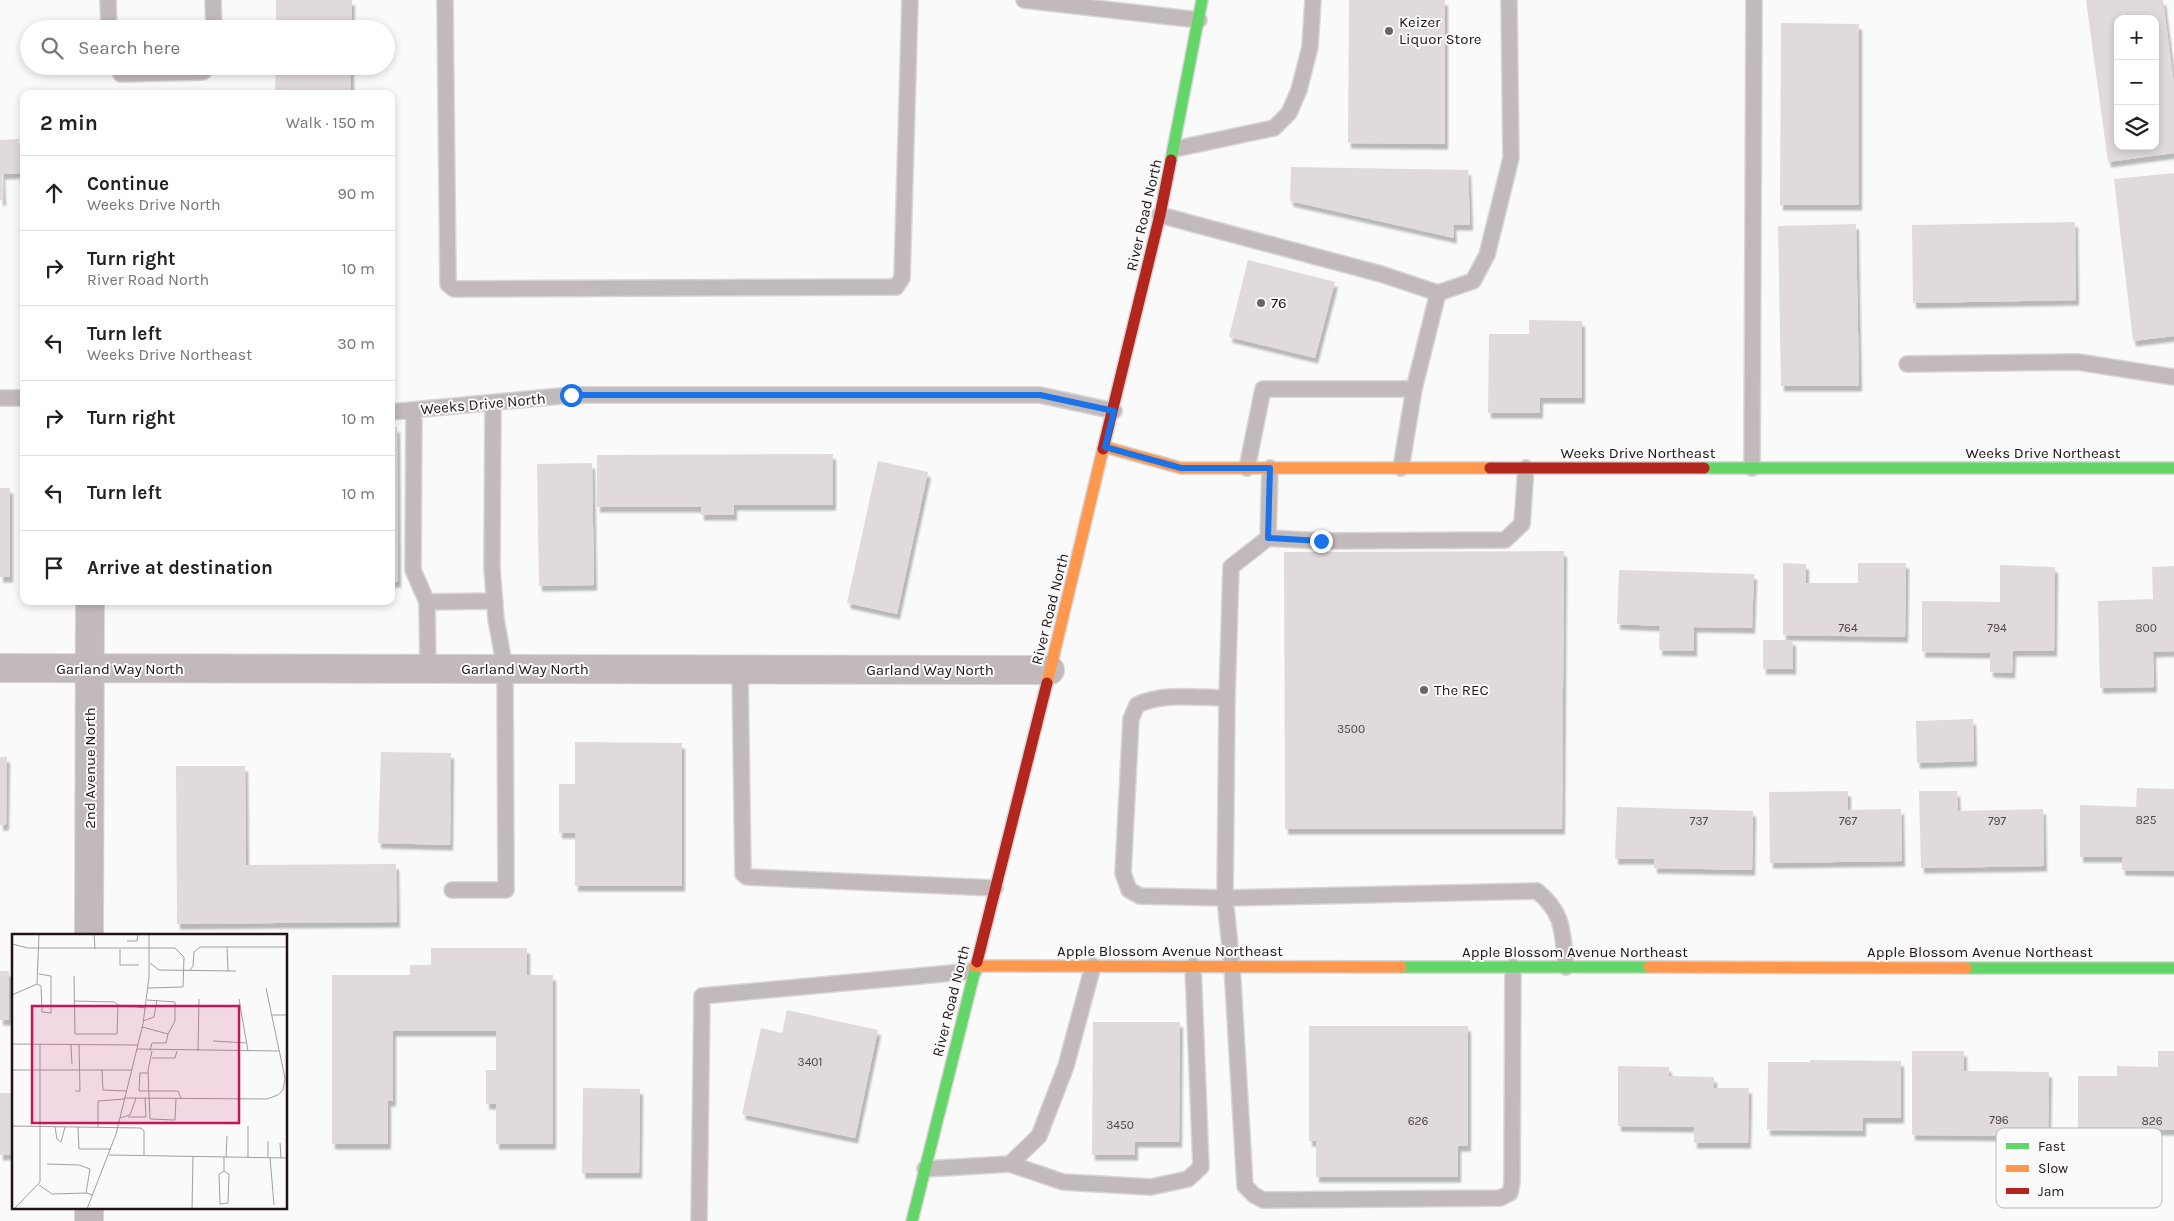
<!DOCTYPE html>
<meta charset="utf-8">
<style>
:root{--surface:#fff;--page:#f6f6f6;--text:#222;--muted:#767676;--line:#e0e0e0}
body{margin:0;font-family:Karla,sans-serif;background:var(--page);color:var(--text)}
.controls{position:absolute;right:15px;top:15px;display:grid;overflow:hidden;border-radius:10px;box-shadow:0 2px 8px #0003}
.controls button{width:45px;height:45px;display:grid;place-items:center;padding:0;border:0;border-bottom:1px solid var(--line);background:var(--surface);color:var(--text);font:25px sans-serif}
.stop{position:absolute;width:15px;height:15px;margin:-11px;border:4px solid #1a73e8;border-radius:50%;background:#fff}
.stop.end{background:#1a73e8;border-color:#fff;box-shadow:0 1px 5px #0008}
.list{margin:0;padding:0;list-style:none}
h2{display:flex;justify-content:space-between;align-items:center;height:65px;margin:0;padding:0 20px;font-size:21px}
h2 small{font-size:16px;font-weight:400;color:var(--muted)}
.list li{display:grid;grid-template-columns:32px 1fr auto;gap:15px;align-items:center;box-sizing:border-box;height:75px;padding:0 20px;border-top:1px solid var(--line)}
.list b{display:block;font-size:19px;white-space:nowrap}
.list p{margin:0;font-size:16px;white-space:nowrap;color:var(--muted)}
.list em{font-size:16px;font-style:normal;color:var(--muted)}
.icon{flex:none;width:28px;height:28px;fill:none;stroke:currentColor;stroke-width:2;stroke-linecap:round;stroke-linejoin:round}
.map{position:relative;flex:none;width:2174px;height:1221px;overflow:hidden}
.search{position:absolute;background:var(--surface);box-shadow:0 2px 8px #0003;left:20px;top:20px;width:375px;height:55px;display:flex;align-items:center;gap:12px;box-sizing:border-box;padding:0 18px;border-radius:28px;color:var(--muted);font-size:19px}
.panel{position:absolute;background:var(--surface);box-shadow:0 2px 8px #0003;left:20px;top:90px;width:375px;height:515px;border-radius:10px}
.map>svg:first-child{display:block}
.building{fill:#e0dada;fill-rule:evenodd;filter:url(#shadow)}
.lines{fill:none;stroke-linecap:round;stroke-linejoin:round}
.lane-casing{stroke:#d7d5d5;stroke-width:18}
.street-casing{stroke:#d7d5d5;stroke-width:30}
.fast-casing{stroke:#d7d5d5;stroke-width:14}
.slow-casing{stroke:#d7d5d5;stroke-width:14}
.jam-casing{stroke:#d7d5d5;stroke-width:14}
.lane{stroke:#c2b9ba;stroke-width:15}
.street{stroke:#c2b9ba;stroke-width:28}
.fast{stroke:#63d668;stroke-width:11}
.slow{stroke:#ff974d;stroke-width:11}
.jam{stroke:#b3261e;stroke-width:11}
.route{stroke:#1a73e8;stroke-width:6}
.poi-dot{fill:#6c6464;stroke:#fafafa;stroke-width:2}
.labels{text-anchor:middle;dominant-baseline:central;stroke-width:4;stroke-linejoin:round;paint-order:stroke}
.number-label{font-size:12px;fill:#504546}
.poi-label{font-size:15px;fill:#201314;stroke:#fafafa;text-anchor:start}
.street-label{font-size:15px;fill:#201314;stroke:#fafafa}
.inset-road{fill:none;stroke:#a39e9e;stroke-width:1}
.view{fill:#c2185b;fill-opacity:0.15;stroke:#c2185b;stroke-width:2.5}
.inset-edge{fill:none;stroke:#201314;stroke-width:2.5}
.key{fill:#fafafa;stroke:#b9b5b5;stroke-width:1}
.key-label{font-size:14px;fill:#201314}
</style>
<div class="map">
<svg width="2174" height="1221" viewBox="0 0 2174 1221">
<defs>
<filter id="shadow"><feDropShadow dx="3" dy="5.5" stdDeviation="1" flood-color="#0004"/></filter>
</defs>
<rect width="100%" height="100%" fill="#fafafa"/>
<path class="building" d="M276,0H352L351,29H276Z
M1349,0H1445V144L1348,143Z
M2086,0H2163L2174,84V153L2108,162ZM2118,19H2155V146H2118Z
M1781,23L1859,24V205H1780Z
M276,66H351V94H275Z
M19,139L20,173L2,174L3,200H0V140Z
M1291,167L1468,170L1470,225H1453L1454,238L1290,201Z
M2174,173V336L2133,341L2114,179Z
M2075,222L2076,300L1913,303L1912,225Z
M1856,224L1859,386H1781L1778,226Z
M1248,260L1335,282L1315,358L1229,337Z
M1529,320L1582,321V398H1540V413H1488L1489,334H1529Z
M391,427H397L398,582H391Z
M833,454V505H734V515H701V507H597V455Z
M878,461L928,472L897,614L847,603Z
M592,463L594,585L539,586L537,464Z
M0,488H10V577H0Z
M1564,551L1562,829H1285L1284,552Z
M1783,563L1806,564V583H1858V563H1906L1905,637L1783,635Z
M2000,565L2055,567L2054,651H2013L2012,673L1990,672V653L1922,652V601L2000,602Z
M2174,566V651L2153,652L2154,687L2100,688L2098,601L2153,599L2152,567Z
M1619,570L1754,574L1752,628L1694,627V651L1659,650L1660,626L1617,624Z
M1763,640H1793V669H1763Z
M1973,719L1974,761L1917,763L1916,721Z
M575,742L682,743V886H575V833H559V784H575Z
M381,752L451,753L450,845L378,843Z
M0,757H7L6,825H0Z
M176,766H245L246,865L396,864L397,922L177,924Z
M2137,788L2174,789V871L2122,870V857H2080V805L2136,807Z
M1848,791V810L1901,809L1902,861L1770,863L1769,792Z
M1919,791H1957L1958,811L2043,809L2044,866L1921,868Z
M1617,807L1753,811L1752,870L1654,868V859H1615Z
M431,948H527V975H553V1144H496V1104H486V1070H496V1031H393V1101H388V1144H332V975H410V965H431Z
M0,971H9V1020H0Z
M787,1010L878,1030L855,1138L742,1114L761,1028L782,1033Z
M1093,1022H1180L1179,1142H1135V1155H1092Z
M1309,1026H1468V1146H1458V1177H1316V1141H1309Z
M1912,1051H1964V1071L2049,1072L2048,1136L1912,1135Z
M2158,1051H2174V1130L2078,1129V1076H2117V1066L2158,1067Z
M1810,1060L1901,1061V1118H1863V1131L1767,1130L1768,1062H1810Z
M1618,1066L1669,1067V1076L1714,1077V1088H1749L1748,1143H1694V1127L1618,1126Z
M583,1088L640,1089L639,1173H582Z
M0,1093H14V1154L0,1155Z"/>
<g class="lines">
<g class="lane-casing">
<path id="lane" d="M108,0L109,29
M213,0L214,29
M445,0L448,284L454,289L896,287L902,278L910,0
M1024,0L1199,20
M117,66L121,74L203,72L209,66
M1175,149L1274,128L1289,113L1299,90L1310,47L1313,0
M1160,215L1381,274L1438,293L1414,389H1263L1247,468
M1438,293L1473,281L1487,255L1511,158L1509,0
M1907,364L2078,362L2174,377
M0,398H24
M414,410L413,570L427,602
M391,412L571,395H1040L1114,411
M1270,468L1268,538L1231,567L1227,698L1225,898L1232,966L1245,1186L1254,1195L1263,1200L1500,1198L1510,1193L1512,1182L1513,967
M1401,468L1414,389
M1752,468L1754,0
M1268,538L1321,541L1505,540L1522,524L1526,468
M428,669L427,602L495,601
M740,669L743,874L747,877L995,888
M1227,698C1199,698 1163,692 1137,705L1131,719L1123,873L1129,890L1140,896L1225,898L1537,891C1565,914 1562,933 1566,967
M452,890H506L505,669L496,619L492,568L493,404
M1010,1164L1063,1182L1151,1187L1188,1179L1201,1167L1193,966
M925,1169L1010,1164L1039,1136L1066,1066L1093,966
M699,1221L702,996L974,971"/>
</g>
<g class="street-casing">
<path id="street" d="M0,668L1050,670
M89,935L90,601
M89,1221V1207"/>
</g>
<g class="fast-casing">
<path id="fast" d="M1171,160L1202,0
M1704,468H2174
M1401,967H1649
M1966,968H2174
M912,1221L977,962"/>
</g>
<g class="slow-casing">
<path id="slow" d="M1105,447L1181,468H1490
M1047,683L1103,449
M975,966L1401,967
M1649,967L1966,968"/>
</g>
<g class="jam-casing">
<path id="jam" d="M1103,449L1160,215L1171,160
M1490,468H1704
M977,962L1047,683"/>
</g>
<use href="#lane" class="lane"/>
<use href="#street" class="street"/>
<use href="#fast" class="fast"/>
<use href="#slow" class="slow"/>
<use href="#jam" class="jam"/>
</g>
<g class="lines">
<path class="route" d="M571,395H1040L1114,411L1105,447L1181,468H1270L1268,538L1321,541"/>
</g>
<g class="poi-dot">
<circle cx="1389" cy="31" r="5"/>
<circle cx="1261" cy="303" r="5"/>
<circle cx="1424" cy="690" r="5"/>
</g>
<g class="labels">
<g class="number-label">
<text x="1848" y="628">764</text>
<text x="1997" y="628">794</text>
<text x="2146" y="628">800</text>
<text x="1351" y="729">3500</text>
<text x="2146" y="820">825</text>
<text x="1699" y="821">737</text>
<text x="1848" y="821">767</text>
<text x="1997" y="821">797</text>
<text x="810" y="1062">3401</text>
<text x="1999" y="1120">796</text>
<text x="1418" y="1121">626</text>
<text x="2152" y="1121">826</text>
<text x="1120" y="1125">3450</text>
</g>
<g class="poi-label">
<text x="1399" y="22">Keizer<tspan x="1399" dy="17">Liquor Store</tspan></text>
<text x="1271" y="303">76</text>
<text x="1434" y="690">The REC</text>
</g>
<g class="street-label">
<text transform="translate(1144 215) rotate(-77)">River Road North</text>
<text transform="translate(483 404) rotate(-5)">Weeks Drive North</text>
<text x="1638" y="453">Weeks Drive Northeast</text>
<text x="2043" y="453">Weeks Drive Northeast</text>
<text transform="translate(1050 609) rotate(-76)">River Road North</text>
<text x="120" y="669">Garland Way North</text>
<text x="525" y="669">Garland Way North</text>
<text x="930" y="670">Garland Way North</text>
<text transform="translate(90 768) rotate(-90)">2nd Avenue North</text>
<text x="1170" y="951">Apple Blossom Avenue Northeast</text>
<text x="1575" y="952">Apple Blossom Avenue Northeast</text>
<text x="1980" y="952">Apple Blossom Avenue Northeast</text>
<text transform="translate(951 1001) rotate(-76)">River Road North</text>
</g>
</g>
<g transform="translate(12 934)">
<rect width="275" height="275" fill="#fafafa"/>
<path class="inset-road" d="M82,0L83,15M115,7H125L126,0M0,10L16,14H163L172,23L171,53L136,54M215,13L216,37M108,15V31H127M138,29L147,36L224,37M178,36L181,32L182,18L188,13H275M62,42L63,100H105L106,71L134,74M25,50L29,52L30,78L39,79V42L27,40M25,50L27,0M0,61L25,50M227,65L236,117M135,66L163,68V87L156,100M62,67L102,68L106,71M259,81H275M131,87L142,83L145,66M130,93L156,100L154,109H140L138,117M201,107L235,109M0,110L126,111M59,111L60,130M125,115L267,117M140,117L136,137L138,185L163,186L164,164M186,117L187,65M140,124H163L165,117M0,136H120M90,136L91,156L114,157M136,139H128L127,157H166L169,164M63,157H68L67,111M112,164L255,165L266,161L271,156L273,144L254,54M116,183H134L133,164M108,184L118,181L124,164M0,192L129,194L132,197V221M43,193L45,205L49,208L53,193M66,193L67,215H99M86,193V167L112,165M268,209L269,224M97,221L275,224M214,223L215,202M236,223V192M256,223V207M258,223L262,271M35,230L67,231L78,235L74,259M212,237L217,240L216,269L208,270L207,240L212,237V223M27,251L40,260L74,259L81,261M2,275L28,248V110M75,275L104,200L131,90L137,43V0M180,275L181,222"/>
<path class="view" d="M20,72H227V189H20Z"/>
<rect width="275" height="275" class="inset-edge"/>
</g>
<rect x="1996" y="1128" width="166" height="80" rx="8" class="key"/>
<rect x="2006" y="1143" width="23" height="6" fill="#63d668"/>
<rect x="2006" y="1165" width="23" height="7" fill="#ff974d"/>
<rect x="2006" y="1188" width="23" height="6" fill="#b3261e"/>
<g class="key-label">
<text x="2038" y="1151">Fast</text>
<text x="2038" y="1173">Slow</text>
<text x="2038" y="1196">Jam</text>
</g>
</svg>
<div class="controls">
<button>+</button>
<button>−</button>
<button><svg class="icon" aria-label="layers" viewBox="0 0 24 24"><path d="M12 4l9 5-9 5-9-5zM3 14l9 5 9-5"/></svg></button>
</div>
<div class="stop" style="left:571px;top:395px"></div>
<div class="stop end" style="left:1321px;top:541px"></div>
<div class="search"><svg class="icon" aria-label="search" viewBox="0 0 24 24"><circle cx="10" cy="10" r="6"/><path d="M15 15l6 6"/></svg>Search here</div>
<section class="panel">
<h2>2 min<small>Walk · 150 m</small></h2>
<ul class="list">
<li><svg class="icon" aria-label="ahead" viewBox="0 0 24 24"><path d="M12 20V5M6 11l6-6 6 6"/></svg><div><b>Continue</b><p>Weeks Drive North</p></div><em>90 m</em></li>
<li><svg class="icon" aria-label="right" viewBox="0 0 24 24"><path d="M7 20v-9h11M14 6l5 5-5 5"/></svg><div><b>Turn right</b><p>River Road North</p></div><em>10 m</em></li>
<li><svg class="icon" aria-label="left" viewBox="0 0 24 24"><path d="M17 20v-9H6M10 6l-5 5 5 5"/></svg><div><b>Turn left</b><p>Weeks Drive Northeast</p></div><em>30 m</em></li>
<li><svg class="icon" aria-label="right" viewBox="0 0 24 24"><path d="M7 20v-9h11M14 6l5 5-5 5"/></svg><div><b>Turn right</b></div><em>10 m</em></li>
<li><svg class="icon" aria-label="left" viewBox="0 0 24 24"><path d="M17 20v-9H6M10 6l-5 5 5 5"/></svg><div><b>Turn left</b></div><em>10 m</em></li>
<li><svg class="icon" aria-label="arrive" viewBox="0 0 24 24"><path d="M6 21V4h12l-3 4 3 4H6"/></svg><div><b>Arrive at destination</b></div></li>
</ul>
</section>
</div>
